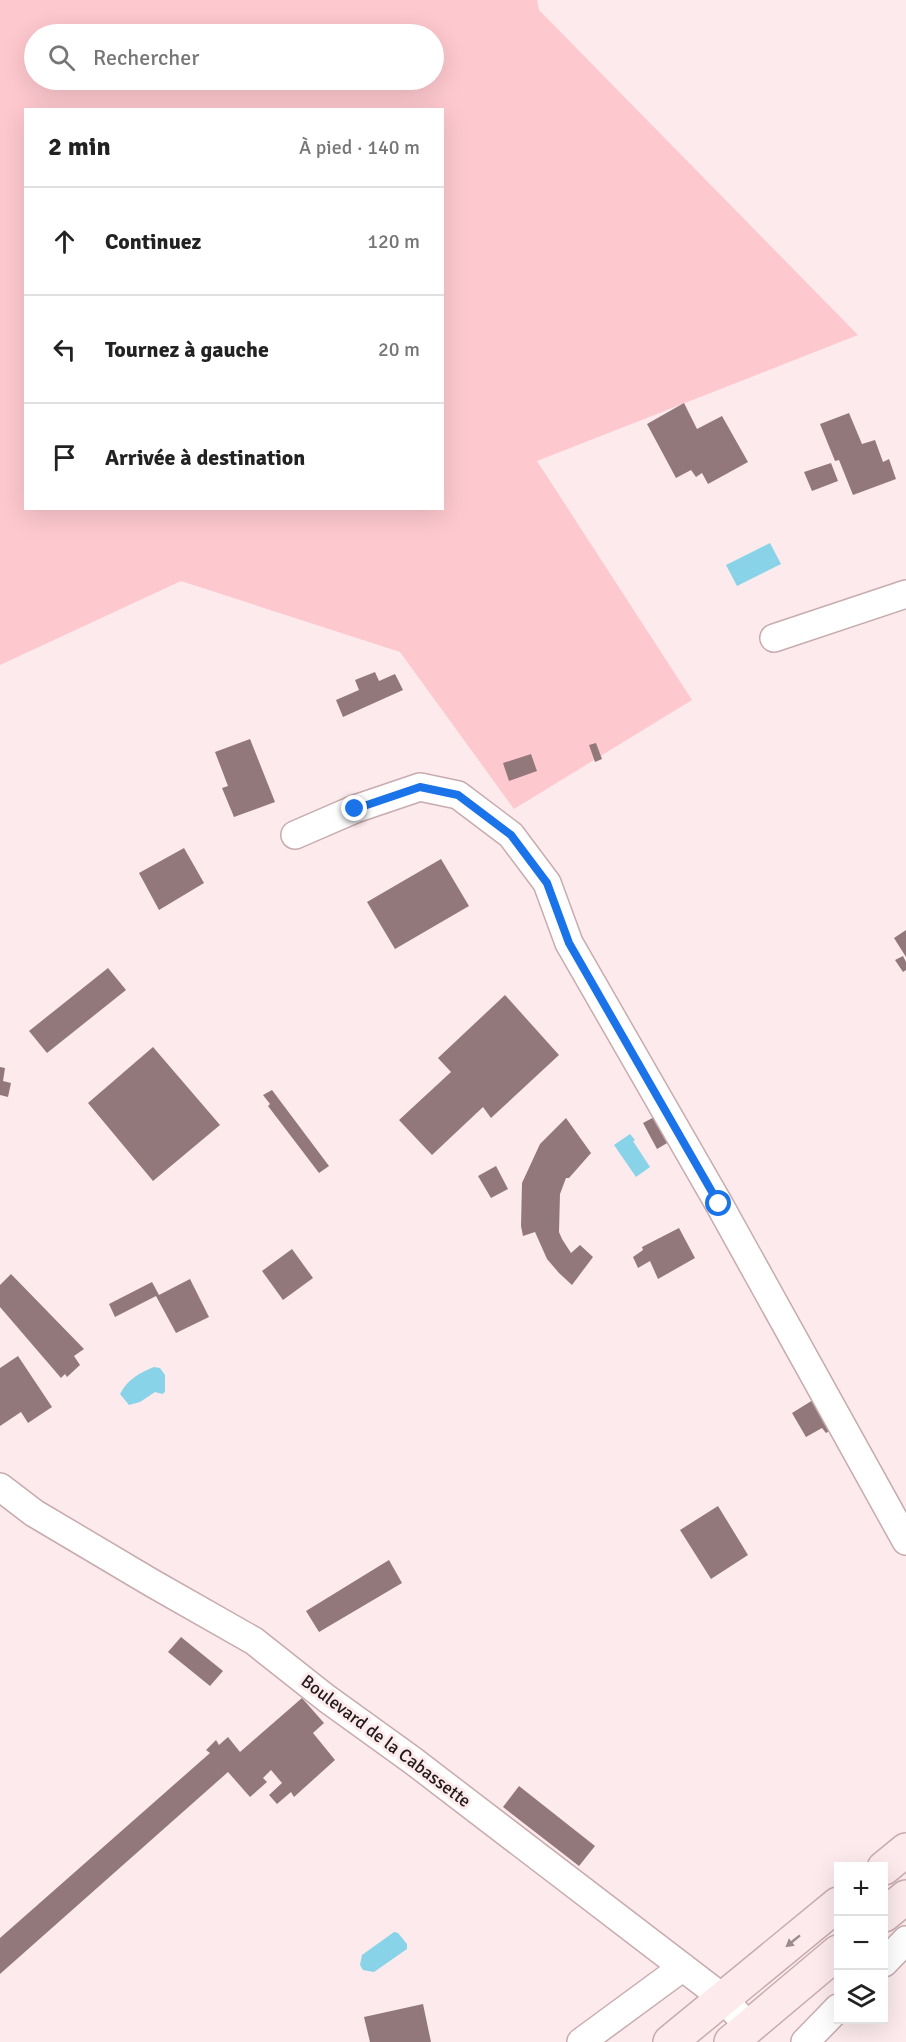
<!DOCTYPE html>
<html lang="fr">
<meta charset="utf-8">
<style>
:root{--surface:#fff;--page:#f2f2f2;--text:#222;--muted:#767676;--line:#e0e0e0}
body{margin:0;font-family:Signika,sans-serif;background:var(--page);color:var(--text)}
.controls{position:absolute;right:18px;bottom:18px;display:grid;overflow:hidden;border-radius:0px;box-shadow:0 6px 24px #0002}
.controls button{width:54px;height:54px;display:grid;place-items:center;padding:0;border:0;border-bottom:2px solid var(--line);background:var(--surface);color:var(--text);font:30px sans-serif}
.stop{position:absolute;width:18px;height:18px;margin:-14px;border:4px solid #1a73e8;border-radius:50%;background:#fff}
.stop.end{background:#1a73e8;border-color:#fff;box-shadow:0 2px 6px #0008}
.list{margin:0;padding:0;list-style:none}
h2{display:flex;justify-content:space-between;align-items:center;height:78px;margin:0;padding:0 24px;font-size:26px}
h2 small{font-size:20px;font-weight:400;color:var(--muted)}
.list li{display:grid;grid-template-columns:39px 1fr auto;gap:18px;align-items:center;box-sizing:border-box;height:108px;padding:0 24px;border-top:2px solid var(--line)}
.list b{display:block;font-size:22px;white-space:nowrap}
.list em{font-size:20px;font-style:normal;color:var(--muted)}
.icon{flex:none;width:33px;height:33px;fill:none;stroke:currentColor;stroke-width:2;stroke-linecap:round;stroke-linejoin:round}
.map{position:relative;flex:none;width:906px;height:2042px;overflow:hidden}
.search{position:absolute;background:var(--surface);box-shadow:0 6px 24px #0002;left:24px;top:24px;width:420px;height:66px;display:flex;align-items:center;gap:15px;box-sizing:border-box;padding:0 21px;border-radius:33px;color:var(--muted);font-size:22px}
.panel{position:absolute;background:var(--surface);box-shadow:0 6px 24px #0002;left:24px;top:108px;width:420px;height:402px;border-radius:0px}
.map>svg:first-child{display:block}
.green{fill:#fdc8ce;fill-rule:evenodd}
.water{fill:#89d3e8}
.building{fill:#93787b}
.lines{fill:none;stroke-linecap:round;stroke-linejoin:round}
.street-casing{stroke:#c8abae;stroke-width:30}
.secondary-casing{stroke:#c8abae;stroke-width:36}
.street{stroke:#fff;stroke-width:27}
.secondary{stroke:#fceaec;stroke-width:33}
.oneway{fill:#9a8c8e}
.route{stroke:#1a73e8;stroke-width:8}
.labels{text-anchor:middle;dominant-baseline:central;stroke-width:6;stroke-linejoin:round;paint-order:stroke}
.street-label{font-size:18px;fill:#23191a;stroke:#fceaec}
</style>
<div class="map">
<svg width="906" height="2042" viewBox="0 0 906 2042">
<rect width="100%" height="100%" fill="#fceaec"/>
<path class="green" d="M0,0H537L539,10L858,335L537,461L692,700L514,809L400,652L181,581L0,665ZM34,34H434V80H34ZM26,110H442V508H26Z"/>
<path class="water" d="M770,543L781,564L737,586L726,565Z
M630,1134L635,1140L633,1141L650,1167L636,1177L614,1145Z
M154,1367L160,1368L165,1375V1392L162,1394L155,1392L140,1402L129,1405L120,1394C128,1379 139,1373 154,1367Z
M394,1932L398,1933L407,1944V1949L374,1972L363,1970L360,1965L362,1955Z"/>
<path class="building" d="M684,403L697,429L722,416L748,462L708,484L702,473L696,477L691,470L676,478L647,424Z
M849,413L862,444L875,440L883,462L889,459L896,479L853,495L839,460L835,461L820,424Z
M831,463L838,481L812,491L804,472Z
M375,672L379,681L395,674L403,690L343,717L336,700L359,690L355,680Z
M250,739L275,802L234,817L222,788L228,786L215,752Z
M596,743L602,759L595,762L589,745Z
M531,754L537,771L509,781L503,763Z
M184,848L204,883L159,910L139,873Z
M441,859L469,906L395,949L367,902Z
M906,930V957L894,938Z
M903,956L906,962V970L903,972L895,960Z
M108,968L126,990L47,1053L29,1031Z
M505,995L559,1055L491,1118L483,1107L432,1155L399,1120L451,1072L438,1058Z
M153,1047L220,1125L153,1181L88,1103Z
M0,1067L5,1068L3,1081L11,1083L8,1097L0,1095Z
M272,1090L329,1166L319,1173L268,1106L270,1104L263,1095Z
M660,1114L674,1139L657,1149L643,1123Z
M566,1118L591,1153L569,1178H566L560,1194L559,1232L562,1239L571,1253L580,1245L593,1257L572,1285L559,1273L547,1259L535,1232L523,1236L521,1226L522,1183L540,1144Z
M496,1166L508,1189L491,1198L478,1176Z
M679,1228L695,1258L658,1279L650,1261L638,1268L633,1257L643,1250L642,1247Z
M292,1249L313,1278L283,1300L262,1271Z
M11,1274L84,1349L74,1356L80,1365L67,1377L65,1374L61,1378L0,1307V1285Z
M190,1279L209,1317L176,1333L156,1296L115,1317L109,1304L152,1282L159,1295Z
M18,1356L52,1407L28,1423L21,1412L0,1426V1368Z
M813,1400L831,1430L826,1433L822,1428L806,1437L792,1413Z
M718,1506L748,1555L711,1579L680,1530Z
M389,1560L402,1583L319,1632L306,1611Z
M181,1637L223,1671L210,1686L168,1652Z
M302,1698L324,1723L313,1733L335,1760L294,1797L291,1792L277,1804L269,1795L282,1783L271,1770L263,1778L267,1782L250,1797L228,1772L0,1974V1938L210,1753L206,1750L216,1740L219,1745L228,1737L240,1752Z
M519,1786L595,1846L579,1866L503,1807Z
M423,2004L431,2042H370L364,2017Z"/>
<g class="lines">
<g class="street-casing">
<path id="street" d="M774,638L906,594
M295,835L355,809L420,787L458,795L511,835L547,883L569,943L719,1204L906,1541
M0,1487L34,1513L152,1583L254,1641L326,1698L412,1760L723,1998L749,2027
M884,1963L906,1940
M581,2042L683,1967
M805,2042L838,2008"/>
</g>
<g class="secondary-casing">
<path id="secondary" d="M884,1868L906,1850
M884,1915L906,1897
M670,2042L838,1904
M731,2042L838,1952"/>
</g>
<use href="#street" class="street"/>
<use href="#secondary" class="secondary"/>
</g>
<defs><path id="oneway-solid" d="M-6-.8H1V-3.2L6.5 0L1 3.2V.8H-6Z" transform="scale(1.5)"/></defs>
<use class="oneway" href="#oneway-solid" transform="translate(793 1941) rotate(141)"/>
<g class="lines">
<path class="route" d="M355,809L420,787L458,795L511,835L547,883L569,943L719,1204"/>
</g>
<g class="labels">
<g class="street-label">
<text transform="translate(386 1741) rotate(37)">Boulevard de la Cabassette</text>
</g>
</g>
</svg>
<div class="controls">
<button>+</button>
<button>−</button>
<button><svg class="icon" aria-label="layers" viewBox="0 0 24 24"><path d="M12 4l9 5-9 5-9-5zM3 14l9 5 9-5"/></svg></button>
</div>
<div class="stop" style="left:719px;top:1204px"></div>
<div class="stop end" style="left:355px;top:809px"></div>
<div class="search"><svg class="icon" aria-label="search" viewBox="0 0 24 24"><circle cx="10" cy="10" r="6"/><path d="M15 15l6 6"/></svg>Rechercher</div>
<section class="panel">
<h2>2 min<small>À pied · 140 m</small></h2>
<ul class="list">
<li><svg class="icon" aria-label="ahead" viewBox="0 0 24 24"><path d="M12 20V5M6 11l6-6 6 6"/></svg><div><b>Continuez</b></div><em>120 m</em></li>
<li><svg class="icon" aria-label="left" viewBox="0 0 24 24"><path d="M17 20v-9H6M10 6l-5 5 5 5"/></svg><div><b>Tournez à gauche</b></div><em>20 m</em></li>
<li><svg class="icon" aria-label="arrive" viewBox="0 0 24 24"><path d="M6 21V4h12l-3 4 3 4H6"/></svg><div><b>Arrivée à destination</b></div></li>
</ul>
</section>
</div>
